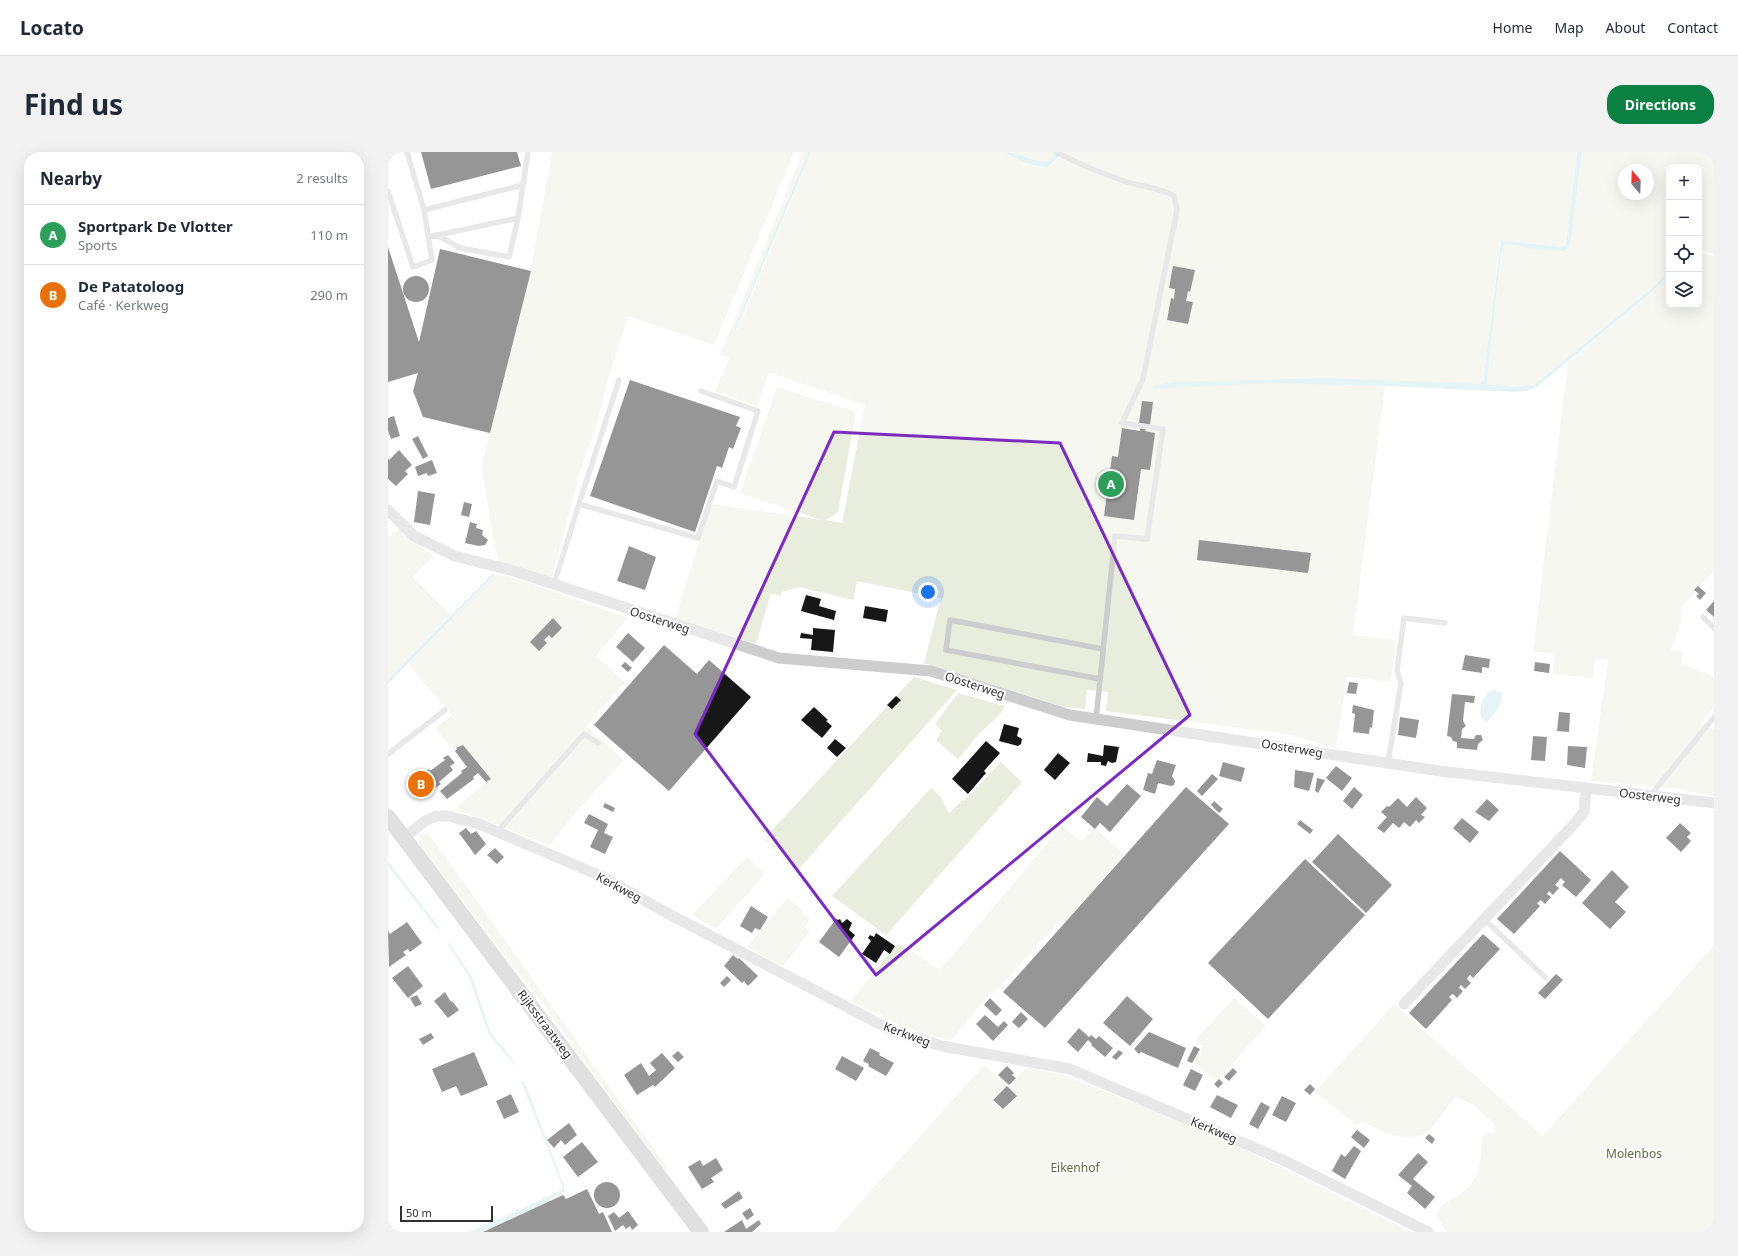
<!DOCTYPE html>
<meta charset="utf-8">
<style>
:root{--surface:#fff;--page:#f2f2f3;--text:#1f2937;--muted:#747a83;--line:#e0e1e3;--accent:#0b8043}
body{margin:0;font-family:"Noto Sans",sans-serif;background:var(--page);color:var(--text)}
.controls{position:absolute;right:12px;top:12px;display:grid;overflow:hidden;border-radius:8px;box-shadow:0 4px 16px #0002}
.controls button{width:36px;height:36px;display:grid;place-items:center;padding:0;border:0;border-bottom:1px solid var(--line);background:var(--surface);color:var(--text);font:20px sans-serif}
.compass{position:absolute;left:1230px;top:12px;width:36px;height:36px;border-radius:50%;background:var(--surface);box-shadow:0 4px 16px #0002;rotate:341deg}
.scale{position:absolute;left:12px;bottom:10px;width:93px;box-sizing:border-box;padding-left:4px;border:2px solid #303030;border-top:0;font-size:11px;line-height:14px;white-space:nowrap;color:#303030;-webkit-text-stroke:3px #fff;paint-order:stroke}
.you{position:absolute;left:540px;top:440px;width:14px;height:14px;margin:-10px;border:3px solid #fff;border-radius:50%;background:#1a73e8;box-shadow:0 0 0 6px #1a73e833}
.badge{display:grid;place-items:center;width:26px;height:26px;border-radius:50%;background:var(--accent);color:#fff;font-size:13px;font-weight:700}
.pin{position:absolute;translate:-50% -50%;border:2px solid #fff;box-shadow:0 1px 4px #0006}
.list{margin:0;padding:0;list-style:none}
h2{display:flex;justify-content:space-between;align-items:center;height:52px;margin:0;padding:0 16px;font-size:17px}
h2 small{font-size:13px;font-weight:400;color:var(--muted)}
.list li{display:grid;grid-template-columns:26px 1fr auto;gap:12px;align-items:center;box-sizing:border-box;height:60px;padding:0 16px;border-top:1px solid var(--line)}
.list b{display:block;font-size:15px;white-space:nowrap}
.list p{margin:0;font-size:13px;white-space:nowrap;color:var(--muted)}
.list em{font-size:13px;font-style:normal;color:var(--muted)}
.icon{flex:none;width:22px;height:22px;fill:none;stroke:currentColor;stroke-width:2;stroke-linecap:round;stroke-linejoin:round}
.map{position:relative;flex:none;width:1326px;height:1080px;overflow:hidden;border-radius:16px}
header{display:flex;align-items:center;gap:24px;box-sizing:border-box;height:56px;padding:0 20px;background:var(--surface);border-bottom:1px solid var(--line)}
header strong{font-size:19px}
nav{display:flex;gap:22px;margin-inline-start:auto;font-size:14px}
.intro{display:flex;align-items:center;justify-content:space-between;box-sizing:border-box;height:96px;padding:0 24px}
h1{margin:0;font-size:28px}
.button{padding:10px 18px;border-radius:16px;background:var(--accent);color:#fff;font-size:14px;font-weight:700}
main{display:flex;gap:24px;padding:0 24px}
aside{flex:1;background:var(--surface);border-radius:16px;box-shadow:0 4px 16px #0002}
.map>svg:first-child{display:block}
.green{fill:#e9edde;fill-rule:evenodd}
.water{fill:#cbe7ec}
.building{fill:#171717}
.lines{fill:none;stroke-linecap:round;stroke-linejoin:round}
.service{stroke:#cdcdcd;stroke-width:5.5}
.minor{stroke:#cdcdcd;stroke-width:11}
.secondary{stroke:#bababa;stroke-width:16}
.marked{fill:none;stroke:#7b2cbf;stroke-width:3;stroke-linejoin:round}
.labels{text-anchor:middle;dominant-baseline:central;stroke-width:4;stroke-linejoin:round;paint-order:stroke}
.street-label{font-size:12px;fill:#303030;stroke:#fff}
.park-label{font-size:12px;fill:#5e6c3d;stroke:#fff}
</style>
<header>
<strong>Locato</strong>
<nav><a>Home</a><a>Map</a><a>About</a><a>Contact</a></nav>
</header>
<div class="intro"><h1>Find us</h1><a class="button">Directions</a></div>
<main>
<aside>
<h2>Nearby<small>2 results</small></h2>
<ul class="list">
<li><span class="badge" style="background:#2e9e5b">A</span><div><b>Sportpark De Vlotter</b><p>Sports</p></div><em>110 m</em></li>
<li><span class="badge" style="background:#e8710a">B</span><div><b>De Patatoloog</b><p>Café · Kerkweg</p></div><em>290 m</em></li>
</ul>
</aside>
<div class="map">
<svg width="1326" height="1080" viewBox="0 0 1326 1080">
<rect width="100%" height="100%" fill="#fff"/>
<path class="green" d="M164,0H406L326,193L240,164L221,224L207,278L193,316L163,428L110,410L111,408L106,391L94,318L95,307L141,127Z
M415,0H420L346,177H350L423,0H616C626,5 650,20 661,14C667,11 673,4 678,0H1189L1178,93L1174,95L1116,88L1112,92L1095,229L1091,232H1083L1080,237L997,234L965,483L1008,488L1003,530L959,525L948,596L899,582L718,559L720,540L699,538L697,557L676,555L536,511L553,446L469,429L465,448L411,435L394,440L392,444L383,441L368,492L287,467L323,352L434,368L352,341L389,235L468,260L450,360L438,368L454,371L477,253L381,220L369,254L327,239L341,207L332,203Z
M624,0H667L660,9L651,10Z
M1194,0H1326V101L1311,98V15H1281V119L1262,138L1147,232L1128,235L1099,232L1113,100L1117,92C1130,93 1171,102 1180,97ZM1236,18H1260V42H1236Z
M1311,101L1326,104V419L1293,455L1297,459H1293V471L1283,498L1295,500L1294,512L1326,525V555L1312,574L1326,577V644L1286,636L1267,635L1203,629L1220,508L1207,507L1205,526L1165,522L1167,502L1145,499L1180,210L1265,139L1281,123V153H1311Z
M12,377L46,405L24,425L63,463L0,527V385Z
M107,423L121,424L240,466L208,504L237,530L198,574L236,608L193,654L162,693L67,657L102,627L75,593L65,599L47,576L64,563L20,512Z
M526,525L569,538L410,718L375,688Z
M570,541L617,554L612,562L591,582L570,607L548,588L554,579L547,572Z
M613,610L634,630L498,783L444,744L543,636L552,644L561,661L574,648L576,649Z
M674,674L693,690L706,675L737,703L676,771L672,768L606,841H602L564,888L529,880L462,849L510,792L552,818Z
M39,680C121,791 198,905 280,1016L276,1019L155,852L42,708L31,692L30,685L33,682Z
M359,705L377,722L328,777L304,763Z
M399,746L416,759L414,761L421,766V769L416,775L422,779L397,812L393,814L359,795Z
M1326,793V1080H1059L1048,1064C1055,1047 1060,1051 1073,1042C1093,1027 1093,1007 1094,984L1107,980V973L1084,952L1068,946C1056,956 1050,974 1036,982C1019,992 990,978 974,969L969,973L927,940L1006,852L1155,984Z
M846,846L878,874L829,929L799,907L801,904L808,905L813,900L815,894L809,891V886Z
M596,913L619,934L605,948L604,953L639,915L672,922L798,971L885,1011L1023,1080H446Z"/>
<path class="water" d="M420,0H423L347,180V174Z
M616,0C632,0 644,11 660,9L667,0H673L670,6L660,15C644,15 630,8 616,0Z
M1189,0H1194L1182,93C1181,96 1179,98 1175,99C1161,100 1133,94 1117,92L1113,100L1099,232L1128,235L1147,232L1262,138L1281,119V123L1265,139L1149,235L1139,239L1127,240L997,234L879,231L766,237L764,235L768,233L787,230L940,226L1091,232L1095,229L1113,88L1174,95L1178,93Z
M104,422L107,423L0,532V527Z
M1106,538L1114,541C1115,551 1106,564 1098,570C1088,563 1093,550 1099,541Z
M0,709L50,774L54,780L46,773L0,714Z
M61,790L84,825L103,881L117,897L130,917L101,883L80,823L61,794L60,791Z
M134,929H136L176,1033L177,1039L154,1053L94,1080H81L174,1038V1033L134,932Z"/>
<path class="building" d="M33,0H129L133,14L43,37Z
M0,95L31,190L52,97L143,119L102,281L35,265L25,239L30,221L0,230Z
M785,114L807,118L802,140L800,139L798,149L805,150L800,172L779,168L783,146L786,147L787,137L781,136Z
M15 137a13 13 0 1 1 26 0a13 13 0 1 1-26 0Z
M242,228L352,265L348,274L353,276L345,297L341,295L334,316L329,314L307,380L202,344Z
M754,249L765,250L762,273L751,271Z
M6,264L12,284L3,287L0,279V266Z
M734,276L752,279V276L758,277L757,279L767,281L762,318L753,317L746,368L716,364L724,304L730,305Z
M30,284L40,304L35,307L24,287Z
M11,298L24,313L17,319L20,322L8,334L0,327V306L1,308Z
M44,308L49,321L40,324L39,321L30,324L27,315Z
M30,339L47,342L42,373L26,370Z
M76,350L84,352L81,365L73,363Z
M82,370L89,372L88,376L95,378L94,383L100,388L97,393L91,394L77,391Z
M811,388L923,401L920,421L809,408Z
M241,394L268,405L257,438L229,429Z
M1310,434L1318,441L1312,448L1308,444L1311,442L1306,438Z
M418,443L433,447L431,454L448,459L446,468L413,459Z
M1326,449V465L1318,458Z
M477,454L500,458L498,470L475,466Z
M165,466L174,476L164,486L161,483L156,488L159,491L151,499L142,490Z
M425,476L447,478L445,500L423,498L424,487L412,486L413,481L425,483Z
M240,481L257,496L245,510L228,495Z
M276,493L309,522L321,508L363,545L281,639L206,573Z
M1077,503L1102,507L1101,516L1094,515V521L1074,518Z
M237,510L244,516L240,520L233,514Z
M1147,510L1162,512L1161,521L1146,519Z
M961,530L970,531L968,542L959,541Z
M1064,542L1087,544L1086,551L1077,550L1075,569L1078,574L1074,577L1073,586L1086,587L1088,583H1093L1095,588L1090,592L1089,598L1069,596V590L1065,589L1063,585L1059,584Z
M508,544L513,548L504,557L499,553Z
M965,553L986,558L984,576L982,575L981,582L965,580L967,562L964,561Z
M426,555L440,568L438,569L444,574L434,586L413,568Z
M1171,560L1182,561L1181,580L1169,579Z
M1012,565L1031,568L1028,586L1010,583Z
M616,572L631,576L629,584L634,587L633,592L630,594L611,589Z
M1145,584L1159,585L1157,609L1143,608Z
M447,587L458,596L449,605L439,596Z
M598,589L612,601L596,619L598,621L580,642L564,627Z
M75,593L103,627L98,630L90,621L85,625L86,627L59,647L52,639L74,621L73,619L79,615L67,599L69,597L68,596Z
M716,593L731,595L728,610L724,611L720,609L718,614L713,613V610H699L700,601L715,604Z
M1180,594L1199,595L1197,616L1179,613Z
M670,601L682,611L667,628L656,618Z
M60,603L67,611L62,614L65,618L51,630L53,632L38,643L27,628L41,617L42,619L57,608L55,606Z
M769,608L788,613L784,624L787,629L786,633L783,634L770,631L767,642L755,638L760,621L764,622Z
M835,610L857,616L853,630L831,624Z
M948,614L964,626L954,639L938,626Z
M907,618L926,621L921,639L906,635Z
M824,622L830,627L814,644L809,639Z
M929,626L937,628L930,641L927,639Z
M739,632L753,644L722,680L712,671L707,677L693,665L709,645L719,654Z
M798,635L841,672L657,876L615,840Z
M966,635L975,643L964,657L955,649Z
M1028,645L1039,656L1033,663L1037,665L1031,671L1028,668L1022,675L1016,670L1011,676L1005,671L996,681L989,676L999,665L993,660L999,654L1001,655L1010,646L1019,655Z
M1099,647L1111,658L1101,669L1087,660Z
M826,649L835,657L831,661L823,653Z
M217,651L227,656L225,660L215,655Z
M201,662L220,672L216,681L225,685L217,702L202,695L210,678L196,671Z
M1074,666L1091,680L1082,691L1065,676Z
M912,668L925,678L922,682L909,672Z
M1292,671L1303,681L1299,685L1303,689L1293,700L1278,686Z
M78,676L83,682L88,679L98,692L87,703L71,681Z
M950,682L1004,733L978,761L924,710Z
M107,696L116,705L109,712L99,703Z
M1172,699L1203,728L1188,745L1174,733L1177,730L1173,726L1167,733L1171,736L1165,743L1161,739L1159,742L1163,745L1157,752L1153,748L1149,751L1152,754L1126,782L1109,767Z
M917,707L977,763L880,867L820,811Z
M1224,718L1241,735L1227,750L1238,760L1222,777L1194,751Z
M363,754L380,765L372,778L367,776L364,781L352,774Z
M448,767L450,768L452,767L454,771L459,767L464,771L461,778L467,783L451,805L431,790Z
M19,770L34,791L22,800L20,797L15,800L18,803L1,815L0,779L2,782Z
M488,781L507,794L502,802L496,798L488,811L474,802L483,789L480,786L482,783L486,785Z
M1095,782L1112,797L1085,826L1082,823L1080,825L1079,827L1083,831L1077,837L1073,833L1071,836L1075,839L1069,846L1065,842L1063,843L1061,845L1064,848L1038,877L1021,861Z
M345,803L350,807L351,806L370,824L360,834L356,829L354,831L336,814Z
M20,814L35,834L20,846L4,826Z
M1168,822L1175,828L1157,847L1150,841Z
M339,824L343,828L336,835L332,831Z
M57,840L63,850L64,849L71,858L60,866L46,849Z
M29,843L34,852L27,855L22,846Z
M739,844L765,867L742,894L715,871Z
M602,846L614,858L608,864L596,853Z
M633,860L640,867L631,876L624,870Z
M597,863L610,875L616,869L620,873L605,889L588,872Z
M691,876L701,885L703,883L708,887L711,884L725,896L717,905L703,893L704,892L700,888L690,900L679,890Z
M761,880L798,896L790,916L753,900L751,902L746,897Z
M43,881L46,886L35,893L31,887Z
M806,894L812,897L804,911L799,909Z
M482,896L492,901L491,903L506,911L498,924L480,914L481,912L475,909Z
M731,898L735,901L728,908L724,905Z
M290,899L296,905L290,910L284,904Z
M86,900L100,933L73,944L68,934L54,940L44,917Z
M274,901L287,916L267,935L265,933L249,943L236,923L253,911L261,924L268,918L262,911Z
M454,904L476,916L468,929L447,917Z
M619,914L626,921L624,923L628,926L621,933L610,923Z
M845,916L849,920L841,929L836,925Z
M803,917L815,923L807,939L795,933Z
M831,927L835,931L830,936L826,932Z
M922,932L927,937L922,943L916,938Z
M619,934L629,944L615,957L605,948Z
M123,942L131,960L116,967L108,949Z
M829,943L850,953L843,966L822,955Z
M894,944L908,951L898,970L884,963Z
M873,950L882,955L870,977L861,972Z
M181,971L189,983L177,993L173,988L166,996L159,988Z
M969,978L982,988L976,996L963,985Z
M1041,982L1047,987L1044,992L1037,986Z
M194,990L210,1010L190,1025L175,1005Z
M966,994L973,999L957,1027L944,1019L953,1002L957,1005Z
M1030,1001L1040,1010L1025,1027L1047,1045L1037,1057L1019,1041L1024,1034L1010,1023Z
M328,1006L335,1018L323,1026L326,1030L314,1037L300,1015L312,1008L315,1014Z
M206 1043a13 13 0 1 1 26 0a13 13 0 1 1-26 0Z
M199,1037L211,1062L215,1060L224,1080H95L175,1043L178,1047Z
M351,1039L355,1046L337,1057L333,1052Z
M362,1056L366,1063L359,1068L354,1061Z
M240,1059L250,1073L244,1078L242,1074L238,1077L235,1073L227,1079L220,1064L226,1060L231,1066Z
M354,1068L358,1077L371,1068L373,1072L364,1080H336Z"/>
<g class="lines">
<path class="service" d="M668,0C689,11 713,21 736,29C752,35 771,35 786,44L789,58L755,227L734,271L775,277L759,387L727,384L708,567
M0,39L25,115L44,108L36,58L19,0
M36,58L135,33L140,0
M49,83L72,96L121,105L130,66
M40,85L130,66L135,33
M191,352L231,228
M166,432L191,352L310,386L329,329L346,335L370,259L313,239
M1315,465L1326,476
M712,527L558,498L562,468L715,497
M0,602L57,558
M1000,611L1013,531L1009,518L1016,466L1057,471
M1263,643L1326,565
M109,680L196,582L210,591
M1096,767L1157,825"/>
<path class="minor" d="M0,358L26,384L67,404L126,419L391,506L543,519L682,563L708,567L1052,619L1326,651
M16,686L37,669L48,664H60L91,672L213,724L279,761L505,879L554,894L682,917L895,1008L1040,1080
M1016,852L1188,670L1196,660L1198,636"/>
<path class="secondary" d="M0,665L313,1080"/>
</g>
<path d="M0 0H1326V1080H0ZM446,280L672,291L802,563L488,823L307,582Z" fill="#fff" fill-opacity=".55" fill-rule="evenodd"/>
<path class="marked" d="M446,280L672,291L802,563L488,823L307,582Z"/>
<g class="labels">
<g class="street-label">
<text transform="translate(272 468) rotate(18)">Oosterweg</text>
<text transform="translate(587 533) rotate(18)">Oosterweg</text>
<text transform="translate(904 596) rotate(9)">Oosterweg</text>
<text transform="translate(1262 644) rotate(7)">Oosterweg</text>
<text transform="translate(231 735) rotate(28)">Kerkweg</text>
<text transform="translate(157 872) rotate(53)">Rijksstraatweg</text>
<text transform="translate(519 882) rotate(20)">Kerkweg</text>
<text transform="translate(826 978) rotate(23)">Kerkweg</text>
</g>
<g class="park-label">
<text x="1246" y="1001">Molenbos</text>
<text x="687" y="1015">Eikenhof</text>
</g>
</g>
</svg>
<div class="controls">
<button>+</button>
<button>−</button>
<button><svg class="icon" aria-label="locate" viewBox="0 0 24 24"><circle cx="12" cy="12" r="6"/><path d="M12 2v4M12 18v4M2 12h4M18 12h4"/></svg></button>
<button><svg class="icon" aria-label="layers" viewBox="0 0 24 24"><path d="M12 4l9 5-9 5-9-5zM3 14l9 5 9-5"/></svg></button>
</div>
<svg class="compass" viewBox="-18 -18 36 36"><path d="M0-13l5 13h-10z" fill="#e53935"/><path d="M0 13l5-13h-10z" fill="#747a83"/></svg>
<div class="scale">50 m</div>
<div class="you"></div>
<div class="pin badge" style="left:723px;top:332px;background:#2e9e5b">A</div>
<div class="pin badge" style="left:33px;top:632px;background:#e8710a">B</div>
</div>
</main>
